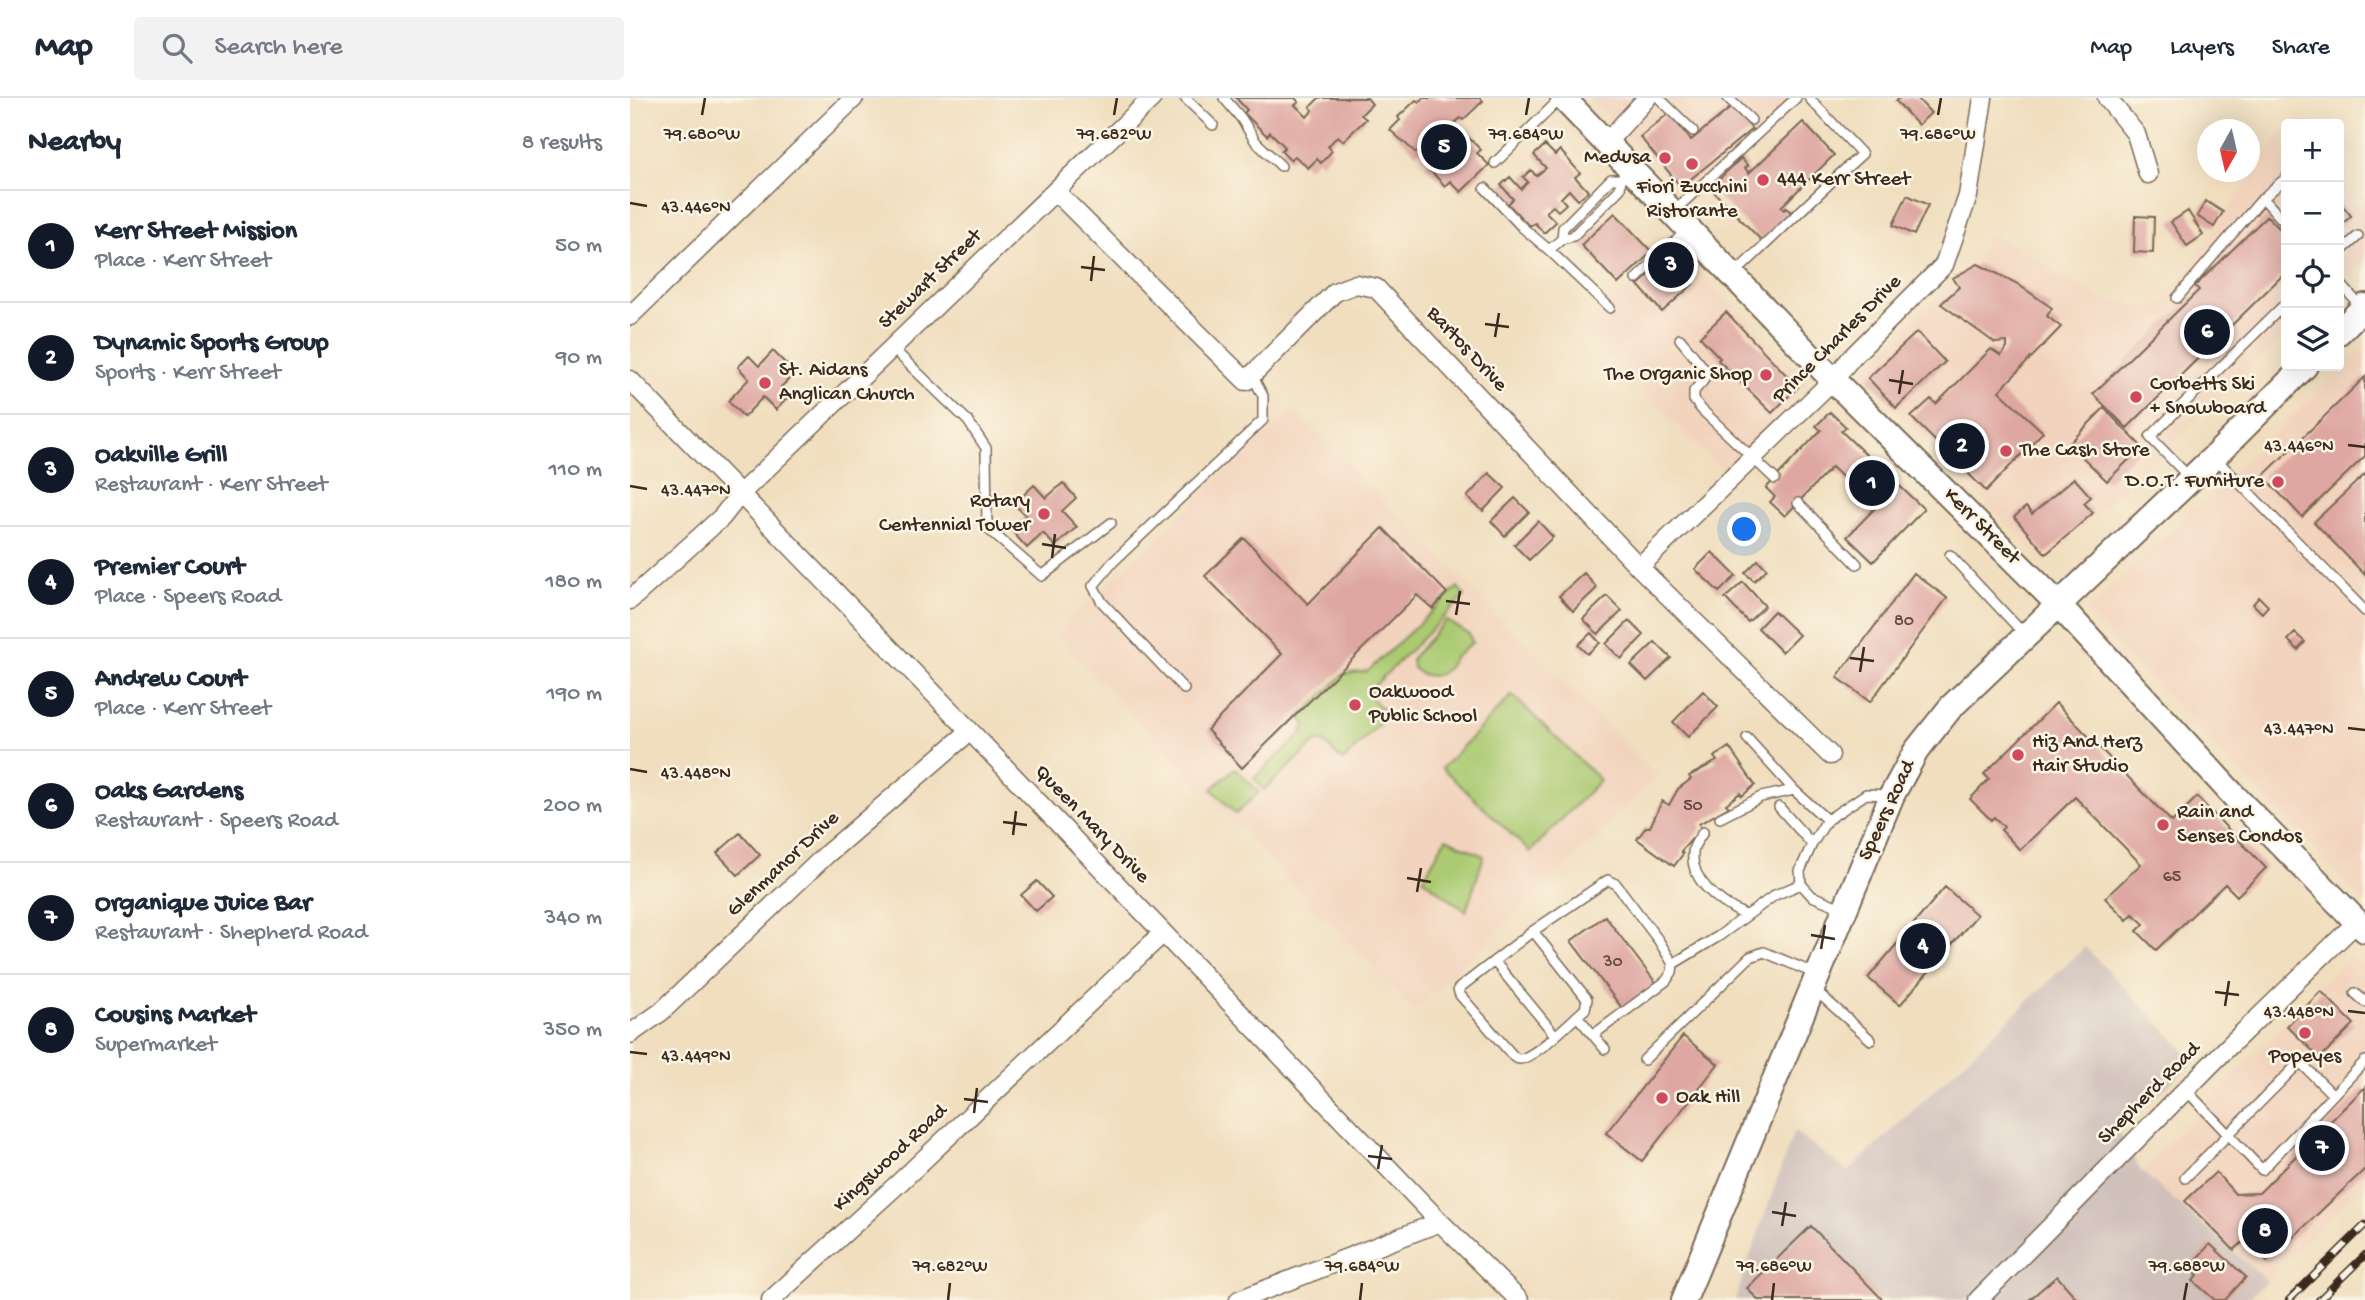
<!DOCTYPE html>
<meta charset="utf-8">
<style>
:root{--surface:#fff;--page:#f2f2f3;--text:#1f2937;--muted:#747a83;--line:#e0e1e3;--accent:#111827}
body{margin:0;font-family:"Gochi Hand",sans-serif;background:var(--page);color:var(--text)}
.controls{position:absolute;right:21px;top:21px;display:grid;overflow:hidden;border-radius:7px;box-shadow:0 7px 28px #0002}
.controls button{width:63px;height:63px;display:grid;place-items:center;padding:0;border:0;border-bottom:2px solid var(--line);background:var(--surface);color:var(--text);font:35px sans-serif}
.compass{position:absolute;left:1567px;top:21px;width:63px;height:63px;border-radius:50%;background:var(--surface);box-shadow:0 7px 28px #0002;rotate:188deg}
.you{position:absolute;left:1115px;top:432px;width:24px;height:24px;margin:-18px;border:5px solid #fff;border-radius:50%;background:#1a73e8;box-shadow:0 0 0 10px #1a73e833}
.badge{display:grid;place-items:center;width:46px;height:46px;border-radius:50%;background:var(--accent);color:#fff;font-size:23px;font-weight:700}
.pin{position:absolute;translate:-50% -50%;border:4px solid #fff;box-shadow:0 2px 7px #0006}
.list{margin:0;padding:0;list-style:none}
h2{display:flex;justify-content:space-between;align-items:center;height:91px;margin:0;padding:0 28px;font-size:30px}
h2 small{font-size:23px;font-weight:400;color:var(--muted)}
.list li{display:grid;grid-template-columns:46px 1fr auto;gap:21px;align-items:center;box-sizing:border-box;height:112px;padding:0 28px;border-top:2px solid var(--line)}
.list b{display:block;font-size:26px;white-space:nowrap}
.list p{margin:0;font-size:23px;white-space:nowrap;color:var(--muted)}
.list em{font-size:23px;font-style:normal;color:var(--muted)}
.icon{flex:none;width:38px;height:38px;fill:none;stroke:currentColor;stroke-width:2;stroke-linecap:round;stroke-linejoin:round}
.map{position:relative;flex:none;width:1735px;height:1202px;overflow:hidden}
header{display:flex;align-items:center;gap:42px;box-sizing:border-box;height:98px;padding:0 35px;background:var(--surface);border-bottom:2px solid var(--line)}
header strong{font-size:33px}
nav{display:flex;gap:38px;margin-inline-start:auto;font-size:24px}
.search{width:490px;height:63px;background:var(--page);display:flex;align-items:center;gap:18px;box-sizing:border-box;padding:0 24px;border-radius:7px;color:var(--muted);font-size:26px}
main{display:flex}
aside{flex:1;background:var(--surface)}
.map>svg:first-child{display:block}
.built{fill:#f2d4be}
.industrial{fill:#cfc0ba}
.green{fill:#abca72;stroke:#737a48;stroke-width:2}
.building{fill:#dea7a1}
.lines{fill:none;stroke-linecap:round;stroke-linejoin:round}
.service-casing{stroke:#7a6956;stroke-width:12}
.minor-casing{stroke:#7a6956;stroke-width:21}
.secondary-casing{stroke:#7a6956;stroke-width:28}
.service{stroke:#fff;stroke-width:9}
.minor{stroke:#fff;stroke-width:18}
.secondary{stroke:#fff;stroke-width:24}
.rail-casing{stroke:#3b2a1e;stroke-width:8}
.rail{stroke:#fcf5e5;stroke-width:5;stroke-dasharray:16;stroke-linecap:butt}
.ticks{fill:none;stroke:#3b2a1e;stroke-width:2.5}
.poi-dot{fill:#d1495b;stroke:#fcf5e5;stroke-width:2.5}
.labels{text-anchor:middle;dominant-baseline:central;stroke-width:5;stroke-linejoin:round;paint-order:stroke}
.number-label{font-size:18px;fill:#64493f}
.poi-label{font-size:21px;fill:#3b2a1e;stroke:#fcf5e5;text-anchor:start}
.street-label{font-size:21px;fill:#3b2a1e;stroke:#fcf5e5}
.ticks-label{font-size:18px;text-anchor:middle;fill:#3b2a1e;stroke:#fcf5e5;stroke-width:5;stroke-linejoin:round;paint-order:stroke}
</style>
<header>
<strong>Map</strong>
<div class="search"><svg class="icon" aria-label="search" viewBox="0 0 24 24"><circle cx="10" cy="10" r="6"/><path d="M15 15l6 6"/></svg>Search here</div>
<nav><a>Map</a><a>Layers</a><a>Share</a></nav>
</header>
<main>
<aside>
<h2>Nearby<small>8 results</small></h2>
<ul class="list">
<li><span class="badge">1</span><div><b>Kerr Street Mission</b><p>Place · Kerr Street</p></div><em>50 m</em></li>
<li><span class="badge">2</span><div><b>Dynamic Sports Group</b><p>Sports · Kerr Street</p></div><em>90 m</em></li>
<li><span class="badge">3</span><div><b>Oakville Grill</b><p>Restaurant · Kerr Street</p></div><em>110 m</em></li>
<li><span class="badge">4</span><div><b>Premier Court</b><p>Place · Speers Road</p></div><em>180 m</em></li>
<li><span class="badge">5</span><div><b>Andrew Court</b><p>Place · Kerr Street</p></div><em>190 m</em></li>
<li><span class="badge">6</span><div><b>Oaks Gardens</b><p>Restaurant · Speers Road</p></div><em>200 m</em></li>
<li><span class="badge">7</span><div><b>Organique Juice Bar</b><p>Restaurant · Shepherd Road</p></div><em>340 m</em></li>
<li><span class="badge">8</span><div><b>Cousins Market</b><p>Supermarket</p></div><em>350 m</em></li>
</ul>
</aside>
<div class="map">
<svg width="1735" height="1202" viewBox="0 0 1735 1202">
<rect width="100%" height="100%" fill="#fcf5e5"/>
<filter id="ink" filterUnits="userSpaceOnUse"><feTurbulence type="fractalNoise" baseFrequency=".0143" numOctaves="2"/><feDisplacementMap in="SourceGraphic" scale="14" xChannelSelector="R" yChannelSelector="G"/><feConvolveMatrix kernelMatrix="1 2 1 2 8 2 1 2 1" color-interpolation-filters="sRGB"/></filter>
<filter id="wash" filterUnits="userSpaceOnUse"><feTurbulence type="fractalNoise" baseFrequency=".00686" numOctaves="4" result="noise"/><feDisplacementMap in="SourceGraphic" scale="28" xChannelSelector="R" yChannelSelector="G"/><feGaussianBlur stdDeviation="1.57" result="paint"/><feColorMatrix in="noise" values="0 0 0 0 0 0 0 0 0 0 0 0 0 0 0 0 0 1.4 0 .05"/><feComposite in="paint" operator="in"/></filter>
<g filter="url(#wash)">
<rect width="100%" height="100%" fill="#f0debe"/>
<path class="built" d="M959,0H1159L1058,99Z
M1656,28V236L1415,465L1231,274L1348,161L1358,137L1384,146L1472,203L1531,208Z
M1709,87L1735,117V161L1709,186Z
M1043,147L1178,284L1093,374L953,231Z
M1735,249V805L1456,514Z
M663,311L1028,679L784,914L425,536Z
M1721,856L1735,871V1084L1637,1183L1511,1073Z"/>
<path class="industrial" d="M1455,849L1565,963L1488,1033L1511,1073L1637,1183L1616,1202H1105L1164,1033L1218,1074Z"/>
<path class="green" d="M828,489L835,498L743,589L740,599L758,617L713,663L693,644H686L634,692L624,680L670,638L676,626L670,619L714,576L738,573Z
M816,522L839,536L842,544C836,551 831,554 825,559C820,563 822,565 818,569C809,581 793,580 783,570L782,560Z
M882,597L970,682L900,754L812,670Z
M605,670L629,694L606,716L582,691Z
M816,740L854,758L836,813L793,781Z"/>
<g id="blocks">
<path class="building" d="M606,0H665L669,4L665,7L677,19L683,12L680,9L689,0H737L742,6L731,17L736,21L713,43L708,38L698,48L702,53L691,65L687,61L678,70L665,58L660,62L651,53L655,49L640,34L637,38L614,15L617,12Z
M793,0H850L853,3L833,22L830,20L821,29L831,39L835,36L851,52L847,55L859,67L831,94L820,83L815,88L795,67L800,62L789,52L786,55L760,32L770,22L768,19L786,2L789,4Z
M1270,0H1287L1301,15L1288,27L1266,3Z
M1103,8L1122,31L1051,89L1010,39L1039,15L1061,42Z
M1173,24L1204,57L1151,109L1154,112L1156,109L1163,117L1134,145L1080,90L1111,60L1118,68L1115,70L1119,75Z
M915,47L925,57L930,52L950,75L945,79L958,93L948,102L939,92L931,100L936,106L928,113L923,108L916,114L926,124L914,135L905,125L899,128L878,106L883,101L871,87L880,79L891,91L898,84L893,79L901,72L906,78L916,70L904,57Z
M1277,97L1298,107L1284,137L1263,127Z
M1576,103L1593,114L1584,129L1567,118Z
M1709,103L1721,118L1709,129Z
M1558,113L1573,137L1557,148L1541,124Z
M985,115L1022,154L988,186L951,147Z
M1505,118L1524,119L1523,155L1504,154Z
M1637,118L1656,137V174L1497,330L1463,296L1569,192L1565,188Z
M1039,159L1063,186L1032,214L1008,187Z
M1348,166L1386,185L1422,210L1417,218L1431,229L1369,293L1413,334L1356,393L1281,319L1301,301L1306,306L1361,251L1371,258L1377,250V244L1365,245L1311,206L1329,189L1323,180Z
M1096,214L1168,289L1142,315L1088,262L1090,260L1070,239Z
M1287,234L1315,264L1266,310L1238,280Z
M143,253L165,275L151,289L160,297L146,312L133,299L114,319L98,303L119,281L108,269L119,258L129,268Z
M1735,279V358L1672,419L1633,378Z
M1474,310L1512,349L1477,383L1439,346Z
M1200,314L1216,329L1211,333L1294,411L1243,464L1217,439L1245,410L1202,369L1155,418L1140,404L1145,399L1136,390L1191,332L1186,328Z
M859,375L875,390L853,413L837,399Z
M1735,376V477L1684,424Z
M1444,380L1461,399L1454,405L1463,415L1416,456L1384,419L1396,409L1402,416Z
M433,385L446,400L432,413L447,429L425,448L413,435L397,450L381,432L396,418L384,406L404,387L416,400Z
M885,400L899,414L875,438L861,423Z
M908,423L923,439L899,462L884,447Z
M753,430L817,495L803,511L787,497L612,670L577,632L652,556L575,478L614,440L678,506Z
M1082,454L1106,478L1089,494L1065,471Z
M1128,462L1137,471L1124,483L1115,475Z
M954,475L967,490L943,513L929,498Z
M1284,475L1317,500L1240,604L1207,579Z
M1113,484L1135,508L1118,524L1095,500Z
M977,498L992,513L968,536L953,521Z
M1629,499L1638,508L1632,515L1623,506Z
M1144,513L1169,537L1152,554L1128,530Z
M999,523L1014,537L991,561L976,546Z
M961,535L970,545L957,556L948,547Z
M1665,535L1675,544L1668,552L1658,542Z
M1025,544L1041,560L1017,583L1001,567Z
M1073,593L1088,609L1058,639L1043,624Z
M1426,605L1542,724L1567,699L1636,770L1607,798L1595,786L1526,852L1507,833L1514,826L1503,816L1497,822L1475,800L1511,766L1445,699L1390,752L1371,732L1374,729L1364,719L1361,722L1340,701L1359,681L1354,676Z
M1099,649L1125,687L1112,698L1110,695L1096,706L1099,709L1069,726L1071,731L1051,753L1053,756L1044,768L1007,741L1016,729H1020L1032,703L1039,707L1048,691L1061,681L1059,678L1087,663L1084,659Z
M110,735L130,757L108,777L87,755Z
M407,783L422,799L406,813L391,797Z
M1315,789L1347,817L1270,907L1238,880Z
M975,818L1026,885L992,910L941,843Z
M1691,893L1724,926L1690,960L1657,928Z
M1053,938L1088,966L1012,1063L976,1035Z
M1735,989V1071L1637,1164L1614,1143L1604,1152L1555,1103L1586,1074L1605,1096L1629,1095Z
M1181,1128L1253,1202H1128L1117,1190Z
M1580,1146L1616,1179L1595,1202H1585L1563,1183L1568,1177L1559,1169Z
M1427,1178L1448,1202H1399Z"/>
</g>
</g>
<g filter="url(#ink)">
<use href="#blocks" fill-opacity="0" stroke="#7a6956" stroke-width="2"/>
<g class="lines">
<g class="service-casing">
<path id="service" d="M555,0L583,27
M594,0L611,20L626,44L651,68
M1029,0L1063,33
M1098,0L1121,22
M865,65L930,1
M991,81L990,91L943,138L932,141L933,130L981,81H991L1000,71
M855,90L892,129L919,152
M1633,100L1656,126
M1044,113L1166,0
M932,141L919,152L980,210
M1709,155L1728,138
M1103,177C1146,137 1188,95 1232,56L1179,0
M1006,181L1057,132
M1709,184L1731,209
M1547,200L1633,100L1656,80
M1050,241L1077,274L1073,283L1064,293V302L1072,312L1145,381
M262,250L338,323L356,350L357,430L412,478L481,425
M1584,359L1735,513
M1559,379L1520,339L1656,205
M1168,405L1227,466
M1320,457L1394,536
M554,591L472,504L463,488L483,464L633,322V298L622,277
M1117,640L1164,692L1197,722
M1149,709L1182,746
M1090,720L1131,699L1164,692
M1073,734C1071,738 1066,744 1064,749C1056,781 1090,805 1115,817
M1214,811L1182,798L1171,786L1170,773L1182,746L1197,722L1236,696L1260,697
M903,833L957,901L955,911C940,924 912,953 894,960C889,962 889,961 884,959L830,897L828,891L903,833L978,782L986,786L1029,843L1043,866L1089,838L1145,797L1171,786
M864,863L925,937
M1185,892L1241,942
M1725,895L1735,904
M947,918L975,951
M963,937L1036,883L1042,874L1043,866
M1014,962L1120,859L1134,854L1186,876
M1556,992L1632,1072L1735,963
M1555,1080L1670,964L1703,997"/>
</g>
<g class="minor-casing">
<path id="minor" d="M1477,0L1506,36L1518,76
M976,45L1017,0
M426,94L616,283L705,194L726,186L746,190L1009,469L1200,657
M0,218L224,0
M0,282L340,633L810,1124L889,1202
M1009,469L1203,282L1222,259L1314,167L1338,98L1353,0
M0,502L92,419L110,396L522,0
M0,936L31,914L197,756L340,633
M141,1202L270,1084L533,835
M609,1202L810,1124
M1348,1202L1596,951L1727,824"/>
</g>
<g class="secondary-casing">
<path id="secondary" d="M933,0L1203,282L1428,506L1605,699L1735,832
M1709,234L1735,208
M1054,1202L1262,697L1286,653L1321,609L1584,359L1675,268"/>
</g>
<use href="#service" class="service"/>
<use href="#minor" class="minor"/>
<use href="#secondary" class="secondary"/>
<g class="rail-casing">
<path id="rail" d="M1659,1202L1735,1127
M1689,1202L1735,1157"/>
</g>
<use href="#rail" class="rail"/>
</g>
</g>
<path class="ticks" d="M72,17L75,0M484,17L487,0M896,17L899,0M1308,17L1311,0M0,105L17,108M451,169L475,172M461,183L464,158M855,226L879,229M865,239L869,215M1259,282L1283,286M1269,296L1273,272M1718,347L1735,349M0,388L17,391M412,446L436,450M422,460L425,436M816,503L840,506M826,517L830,493M1220,560L1244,563M1230,574L1234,549M1718,630L1735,632M0,671L17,674M373,724L397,727M383,737L386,713M777,780L801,784M787,794L791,770M1181,837L1205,841M1191,851L1195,827M1585,894L1609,897M1595,908L1599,883M1718,913L1735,915M0,954L17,956M334,1001L358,1004M344,1015L347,990M738,1058L762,1061M748,1071L752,1047M1142,1114L1166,1118M1152,1128L1156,1104M318,1202L320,1185M730,1202L732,1185M1142,1202L1144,1185M1554,1202L1557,1185"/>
<g class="poi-dot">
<circle cx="1035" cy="60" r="7"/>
<circle cx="1062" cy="66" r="7"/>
<circle cx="1133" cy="82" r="7"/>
<circle cx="1136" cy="277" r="7"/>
<circle cx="135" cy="285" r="7"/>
<circle cx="1506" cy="299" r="7"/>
<circle cx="1376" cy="353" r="7"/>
<circle cx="1648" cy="384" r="7"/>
<circle cx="414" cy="416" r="7"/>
<circle cx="725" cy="607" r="7"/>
<circle cx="1388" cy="657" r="7"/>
<circle cx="1533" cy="727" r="7"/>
<circle cx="1675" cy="935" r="7"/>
<circle cx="1032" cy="1000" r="7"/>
</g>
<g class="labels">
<g class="number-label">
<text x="1274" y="523">80</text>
<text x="1063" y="708">50</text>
<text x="1542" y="779">65</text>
<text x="983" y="864">30</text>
</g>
<g class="poi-label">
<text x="1021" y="60" text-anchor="end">Medusa</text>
<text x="1147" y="82">444 Kerr Street</text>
<text x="1062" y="90" text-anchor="middle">Fiori Zucchini<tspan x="1062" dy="24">Ristorante</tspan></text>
<text x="149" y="273">St. Aidans<tspan x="149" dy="24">Anglican Church</tspan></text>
<text x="1122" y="277" text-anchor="end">The Organic Shop</text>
<text x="1520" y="287">Corbetts Ski<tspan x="1520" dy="24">+ Snowboard</tspan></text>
<text x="1390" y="353">The Cash Store</text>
<text x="1634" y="384" text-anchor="end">D.O.T. Furniture</text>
<text x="400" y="404" text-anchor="end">Rotary<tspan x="400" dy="24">Centennial Tower</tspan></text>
<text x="739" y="595">Oakwood<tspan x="739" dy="24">Public School</tspan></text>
<text x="1402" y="645">Hiz And Herz<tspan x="1402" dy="24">Hair Studio</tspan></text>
<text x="1547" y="715">Rain and<tspan x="1547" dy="24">Senses Condos</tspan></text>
<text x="1675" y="959" text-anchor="middle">Popeyes</text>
<text x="1046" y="1000">Oak Hill</text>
</g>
<g class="street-label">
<text transform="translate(301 182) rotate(-44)">Stewart Street</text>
<text transform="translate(1208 242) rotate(-45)">Prince Charles Drive</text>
<text transform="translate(836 252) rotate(47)">Bartos Drive</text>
<text transform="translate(1351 429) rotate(45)">Kerr Street</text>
<text transform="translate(1258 713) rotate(-65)">Speers Road</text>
<text transform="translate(461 727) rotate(46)">Queen Mary Drive</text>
<text transform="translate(154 767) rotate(-43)">Glenmanor Drive</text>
<text transform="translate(1520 996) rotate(-45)">Shepherd Road</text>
<text transform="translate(261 1061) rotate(-43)">Kingswood Road</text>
</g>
</g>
<g class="ticks-label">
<text x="72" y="41">79.680°W</text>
<text x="484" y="41">79.682°W</text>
<text x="896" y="41">79.684°W</text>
<text x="1308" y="41">79.686°W</text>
<text x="66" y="114">43.446°N</text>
<text x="1669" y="353">43.446°N</text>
<text x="66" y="397">43.447°N</text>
<text x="1669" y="636">43.447°N</text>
<text x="66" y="680">43.448°N</text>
<text x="1669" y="919">43.448°N</text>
<text x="66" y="963">43.449°N</text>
<text x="320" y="1173">79.682°W</text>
<text x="732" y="1173">79.684°W</text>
<text x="1144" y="1173">79.686°W</text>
<text x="1557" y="1173">79.688°W</text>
</g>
</svg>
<div class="controls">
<button>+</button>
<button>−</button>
<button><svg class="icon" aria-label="locate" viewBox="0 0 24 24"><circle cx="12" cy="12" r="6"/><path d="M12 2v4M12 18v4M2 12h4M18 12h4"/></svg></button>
<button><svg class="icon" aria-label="layers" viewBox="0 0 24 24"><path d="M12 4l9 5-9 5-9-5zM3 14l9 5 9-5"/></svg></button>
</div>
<svg class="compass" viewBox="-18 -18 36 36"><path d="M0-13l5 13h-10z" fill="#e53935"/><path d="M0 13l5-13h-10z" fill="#747a83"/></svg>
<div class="you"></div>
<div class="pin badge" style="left:1242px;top:385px">1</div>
<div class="pin badge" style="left:1332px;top:348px">2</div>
<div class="pin badge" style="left:1041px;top:167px">3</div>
<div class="pin badge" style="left:1293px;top:848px">4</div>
<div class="pin badge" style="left:814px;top:49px">5</div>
<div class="pin badge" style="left:1577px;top:234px">6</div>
<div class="pin badge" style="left:1692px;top:1050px">7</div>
<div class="pin badge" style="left:1635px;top:1133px">8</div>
</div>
</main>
